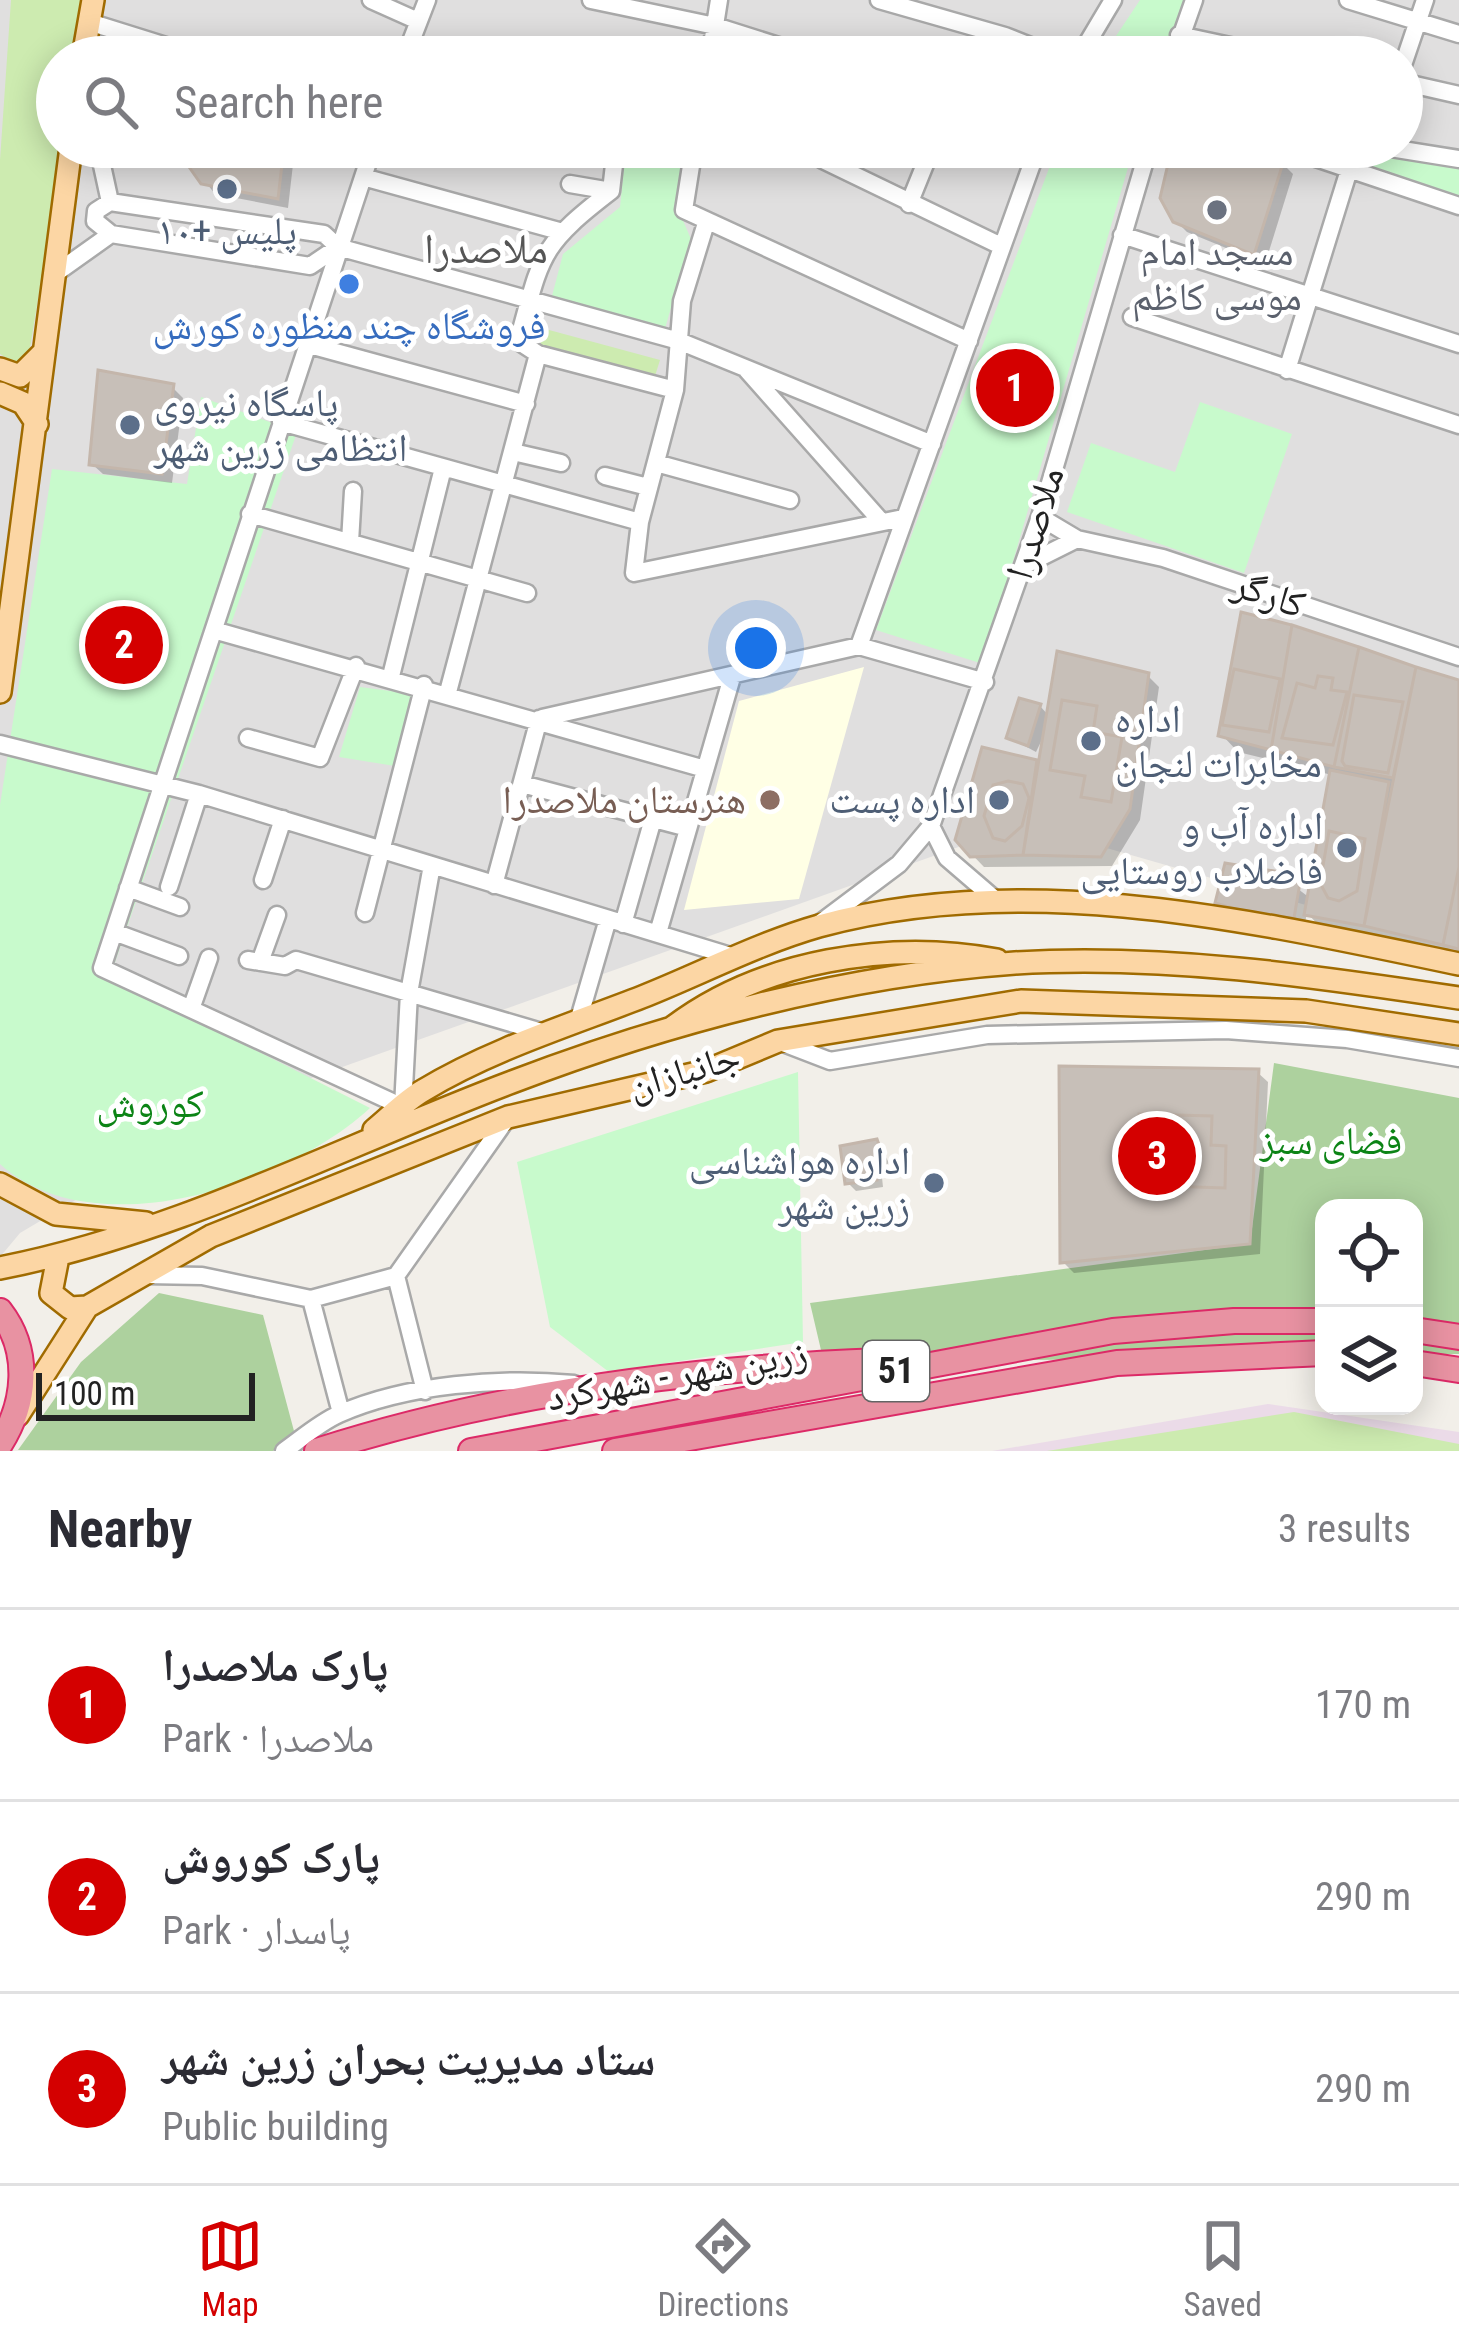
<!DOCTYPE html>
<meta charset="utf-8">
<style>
:root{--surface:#fff;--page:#f7f7f7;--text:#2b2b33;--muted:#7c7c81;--line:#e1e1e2;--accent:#d40000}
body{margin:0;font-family:"Roboto Condensed","Noto Naskh Arabic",sans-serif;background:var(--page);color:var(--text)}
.controls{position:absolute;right:36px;bottom:36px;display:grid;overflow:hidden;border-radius:24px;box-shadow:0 6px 30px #0003}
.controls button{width:108px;height:108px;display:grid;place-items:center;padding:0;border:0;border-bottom:3px solid var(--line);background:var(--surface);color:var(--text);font:60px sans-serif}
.scale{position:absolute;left:36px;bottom:30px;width:219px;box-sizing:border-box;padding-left:12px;border:6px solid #222;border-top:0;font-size:33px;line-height:42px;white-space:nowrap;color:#222;-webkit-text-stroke:9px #fff;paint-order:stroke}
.you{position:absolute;left:756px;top:648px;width:42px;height:42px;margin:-30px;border:9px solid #fff;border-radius:50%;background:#1a73e8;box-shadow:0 0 0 18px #1a73e833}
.badge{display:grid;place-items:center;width:78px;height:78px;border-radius:50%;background:var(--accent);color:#fff;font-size:39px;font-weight:700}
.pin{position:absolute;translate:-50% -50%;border:6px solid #fff;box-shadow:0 3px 12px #0006}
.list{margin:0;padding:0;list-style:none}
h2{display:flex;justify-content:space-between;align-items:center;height:156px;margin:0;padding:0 48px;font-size:51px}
h2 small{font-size:39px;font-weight:400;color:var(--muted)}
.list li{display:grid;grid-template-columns:78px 1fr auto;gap:36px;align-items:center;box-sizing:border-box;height:192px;padding:0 48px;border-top:3px solid var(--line)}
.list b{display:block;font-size:45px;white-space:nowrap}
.list p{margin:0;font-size:39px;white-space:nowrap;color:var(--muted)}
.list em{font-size:39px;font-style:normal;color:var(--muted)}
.icon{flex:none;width:66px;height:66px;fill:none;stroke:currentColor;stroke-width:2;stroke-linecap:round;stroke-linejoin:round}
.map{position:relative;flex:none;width:1459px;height:1451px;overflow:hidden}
.search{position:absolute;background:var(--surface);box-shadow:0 6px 30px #0003;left:36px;right:36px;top:36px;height:132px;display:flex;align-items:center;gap:30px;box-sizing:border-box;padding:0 42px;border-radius:66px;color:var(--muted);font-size:45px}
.sheet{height:732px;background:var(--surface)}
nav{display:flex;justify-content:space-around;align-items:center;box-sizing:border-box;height:168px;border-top:3px solid var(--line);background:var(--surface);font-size:33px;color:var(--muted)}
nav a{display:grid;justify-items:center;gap:6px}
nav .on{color:var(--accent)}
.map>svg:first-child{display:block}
.residential{fill:#e0dfdf;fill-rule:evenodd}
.industrial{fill:#ebdbe8}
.education{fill:#ffffe5}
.grass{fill:#cdebb0}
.forest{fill:#add19e}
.park{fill:#c8facc}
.shadow{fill:#0003}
.building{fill:#c7bfb8;stroke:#c4b6ab;stroke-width:3}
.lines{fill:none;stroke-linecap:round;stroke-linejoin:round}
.minor-casing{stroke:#a9a9a9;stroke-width:21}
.major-casing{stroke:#a06b00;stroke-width:26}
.highway-casing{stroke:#dc2a67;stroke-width:28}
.minor{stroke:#fff;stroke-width:16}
.major{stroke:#fcd6a4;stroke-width:21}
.highway{stroke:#e892a2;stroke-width:24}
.service-dot{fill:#5c6f8a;stroke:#fff;stroke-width:4.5}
.worship-dot{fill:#6b7280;stroke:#fff;stroke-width:4.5}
.shop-dot{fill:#3f7fe0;stroke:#fff;stroke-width:4.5}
.education-dot{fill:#8d6e63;stroke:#fff;stroke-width:4.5}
.labels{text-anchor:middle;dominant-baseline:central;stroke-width:10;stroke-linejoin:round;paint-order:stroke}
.shield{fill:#fff;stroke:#646464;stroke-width:3}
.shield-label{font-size:36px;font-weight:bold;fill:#222}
.service-label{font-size:39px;fill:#4e5e75;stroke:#fff;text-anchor:end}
.worship-label{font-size:39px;fill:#5b616d;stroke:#fff}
.shop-label{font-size:39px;fill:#366cbe;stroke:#fff}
.street-label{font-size:39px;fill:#222;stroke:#fff}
.education-label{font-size:39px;fill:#785e54;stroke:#fff;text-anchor:end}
.park-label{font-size:39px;fill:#0c8416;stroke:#fff}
.neighbourhood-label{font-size:42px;fill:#555;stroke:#fff}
</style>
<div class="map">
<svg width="1459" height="1451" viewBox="0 0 1459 1451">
<rect width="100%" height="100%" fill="#f2efe9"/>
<path class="residential" d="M0,0H1459V949L1023,824L236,1105L20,1233L0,1257ZM57,57H1402V147H57Z"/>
<path class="industrial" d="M1268,1404L1459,1432V1451H992Z"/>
<path class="education" d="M864,667L799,899L684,910L739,701Z"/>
<path class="grass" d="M11,0H87L78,57H57V147H63L28,360L15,363L0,354V160Z
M538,327L660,360L655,376L541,346Z
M1294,1412L1459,1444V1451H1047Z"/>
<path class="forest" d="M1274,1063L1459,1098V1354H1414V1208H1324V1356L824,1363L810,1303L1250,1244Z
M159,1293L263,1315L294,1431L273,1451L18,1450L81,1362Z"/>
<path class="park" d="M1140,0H1184L1163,57H1102Z
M626,147H689L678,209L691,239L664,332L552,296L563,254L620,207Z
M1057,147H1134L983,664L876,630Z
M1297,147H1348L1459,169V201Z
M201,397L297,432L110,977L370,1108C287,1185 94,1249 0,1164V805L52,469L187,484Z
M1200,402L1292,434L1244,573L1067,512L1091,443L1175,472Z
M360,687L421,695L401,767L339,757Z
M798,1072L803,1342L609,1372L550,1327L517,1162Z"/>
<path class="shadow" d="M178,147H295L288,208L215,194Z
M1175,147H1237L1282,163L1293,174L1265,264L1187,232L1175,220Z
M172,387L183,398L172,483L103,474L92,464Z
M1244,616L1459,683V956L1381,937L1380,941L1324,931L1307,913L1304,928L1229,913L1218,902L1278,874L1310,898L1332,775L1238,752L1222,735Z
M1148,676L1159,687L1140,820L1112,866L984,867L958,840L984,750L1041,765L1048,727L1036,752L1010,738L1040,706L1049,716Z
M1257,1072L1268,1082L1260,1254L1074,1273L1063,1262Z
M880,1146L889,1163L881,1168L883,1187L856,1191L848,1183L844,1149Z"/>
<path class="building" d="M175,147H284L278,199L201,184Z
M1172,147H1246L1284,160L1254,255L1173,222L1160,198Z
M98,370L174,384L162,474L89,465Z
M1241,612L1292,625L1271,750L1218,736Z
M1292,625L1359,647L1334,767L1271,750Z
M1359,647L1416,667L1393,778L1334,767Z
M1057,651L1149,673L1130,809L1101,857L1023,855Z
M1416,667L1459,680V867L1443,945L1364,926Z
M1234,669L1280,679L1269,732L1222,725Z
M1318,676L1333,678L1331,690L1347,692L1333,745L1282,738L1297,683L1315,688Z
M1354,695L1403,702L1388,773L1345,766L1342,761Z
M1019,698L1041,704L1028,746L1006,738Z
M1062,700L1097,706L1093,732L1122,737L1111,802L1081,797L1085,776L1050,770Z
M982,747L1037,760L1023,855L970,857L955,840Z
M1330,770L1389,782L1364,926L1304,915Z
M1008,781L1023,784L1029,798L1022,826L1005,841L993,838L984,816L993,785Z
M1329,831L1365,839L1357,891L1339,901L1328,898L1320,883Z
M1225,863L1280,872L1278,878L1300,883L1294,918L1256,915L1215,903Z
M1459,867V949L1443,945Z
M1059,1066L1259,1069L1250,1244L1060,1263Z
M1139,1114L1212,1116L1211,1145L1226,1146L1225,1188L1137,1185Z
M877,1139L883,1156L875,1160L877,1180L845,1184L840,1146Z"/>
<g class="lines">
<g class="minor-casing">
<path id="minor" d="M371,0L418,21
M591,0L715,26L813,57
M879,0L1005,36L1058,57
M1348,0L1459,34
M89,22L201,57
M1179,35L1281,57
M405,57L427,0
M710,57L719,0
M1079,57L1113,0
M1174,57L1194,0
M1402,68L1425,0
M1402,82L1459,95
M98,147L110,202
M373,147L102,968L403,1107L409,993L432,865
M539,147L566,155
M616,147L611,191C538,247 542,255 518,341L538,354L675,390
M694,147L684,210L969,341
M813,147L823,160L999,245
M1283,147L1459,206
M1384,147L1459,159
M363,177L559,231
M570,184L611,191
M110,202L324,234L338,247L679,341L932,444
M110,202L96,211L95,221L111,234
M909,204L932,147
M706,223L682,301L675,390L640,522L634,573L903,518
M111,234L310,266L338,247
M1122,235L1459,344
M52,276L111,234
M1132,317L1459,425
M306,344L526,404
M745,368L880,520
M1287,370L1349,170
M281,422L640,522
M513,452L561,463
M656,463L790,500
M605,476L648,487
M250,514L527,593
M1040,517L1077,539L1163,558L1459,657
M350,542L353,491
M1023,566L1077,539
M217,631L705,769
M859,646L1038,147
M391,676L443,468
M448,692L538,354
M542,718L859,646L985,682
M248,738L320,758L356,666
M0,744L199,794L737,958
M522,784L688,828
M931,826L947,858L997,901
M263,880L283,819
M494,885L539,719
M169,887L199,794
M128,888L180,907
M365,913L424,685
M623,924L653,819
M819,924L899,864L931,826L1040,517L1149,147
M114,932L179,956
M658,933L732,677
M248,960L285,966L296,960L545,1033
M260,962L277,915
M191,1009L209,958
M578,1022L608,919
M778,1041L830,1061L987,1035L1226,1030L1347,1039L1459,1058
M146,1275L202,1276L311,1299L396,1276L508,1117
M396,1276L425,1391
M311,1299L341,1413
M284,1451C301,1439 319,1423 339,1414C407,1384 501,1377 574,1384"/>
</g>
<g class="major-casing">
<path id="major" d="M83,57L93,0
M0,369L20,376L42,354
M0,393L23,403L37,424
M0,692L71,147
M673,1027C762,960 890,940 997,960
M374,1130C390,1117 406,1100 424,1090C490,1050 570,1025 642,997C700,974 759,943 819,926C1028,869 1252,921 1459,964
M0,1184L56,1214L146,1223
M58,1257L51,1293L70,1308L87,1307
M0,1268C179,1233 342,1146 512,1082C669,1022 847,975 1015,963C1163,954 1314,976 1459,998
M18,1415L87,1307L211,1236L508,1117L706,1071L778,1041L1021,1001L1306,1011L1459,1034"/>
</g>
<g class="highway-casing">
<path id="highway" d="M0,1311C31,1351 26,1403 0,1444
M1414,1330L1459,1337
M1414,1363L1459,1370
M317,1451C497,1393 693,1368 881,1361
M471,1451L1113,1331L1234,1321H1324
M615,1451L1117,1363L1324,1353"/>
</g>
<use href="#minor" class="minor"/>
<use href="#major" class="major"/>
<use href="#highway" class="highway"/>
</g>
<g class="service-dot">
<circle cx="227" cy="189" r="12"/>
<circle cx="130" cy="425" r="12"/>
<circle cx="1091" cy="741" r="12"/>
<circle cx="999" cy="800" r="12"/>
<circle cx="1347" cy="848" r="12"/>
<circle cx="934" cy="1183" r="12"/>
</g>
<circle class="worship-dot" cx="1217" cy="210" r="12"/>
<circle class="shop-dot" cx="349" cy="284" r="12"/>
<circle class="education-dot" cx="770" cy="800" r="12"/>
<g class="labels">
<rect class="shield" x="863" y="1341" width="66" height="60" rx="9"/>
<g class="shield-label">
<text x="896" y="1371">51</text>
</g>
<g class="service-label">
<text x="227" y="231" text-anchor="middle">پلیس +۱۰</text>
<text x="154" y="403" text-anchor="start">پاسگاه نیروی<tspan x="154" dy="45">انتظامی زرین شهر</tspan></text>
<text x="1115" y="719" text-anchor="start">اداره<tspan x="1115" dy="45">مخابرات لنجان</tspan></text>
<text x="975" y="800">اداره پست</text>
<text x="1323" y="826">اداره آب و<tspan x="1323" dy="45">فاضلاب روستایی</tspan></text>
<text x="910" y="1161">اداره هواشناسی<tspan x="910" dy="45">زرین شهر</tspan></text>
</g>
<g class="worship-label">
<text x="1217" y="252">مسجد امام<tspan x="1217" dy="45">موسی کاظم</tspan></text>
</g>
<g class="shop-label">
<text x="349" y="326">فروشگاه چند منظوره کورش</text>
</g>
<g class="street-label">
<text transform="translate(1035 523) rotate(-73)">ملاصدرا</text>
<text transform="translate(1269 594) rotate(19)">کارگر</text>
<text transform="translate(684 1071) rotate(-16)">جانبازان</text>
<text transform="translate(677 1375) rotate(-10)">زرین شهر - شهرکرد</text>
</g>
<g class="education-label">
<text x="746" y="800">هنرستان ملاصدرا</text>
</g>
<g class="park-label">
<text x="150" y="1104">کوروش</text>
<text x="1331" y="1141">فضای سبز</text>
</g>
<g class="neighbourhood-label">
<text x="486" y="248">ملاصدرا</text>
</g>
</g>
</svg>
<div class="controls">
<button><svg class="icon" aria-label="locate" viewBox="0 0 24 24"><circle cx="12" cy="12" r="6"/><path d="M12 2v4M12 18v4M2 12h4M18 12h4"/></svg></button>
<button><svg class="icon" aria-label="layers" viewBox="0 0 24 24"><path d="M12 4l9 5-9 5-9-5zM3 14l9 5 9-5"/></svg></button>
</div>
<div class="scale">100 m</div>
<div class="you"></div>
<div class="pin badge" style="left:1015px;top:388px">1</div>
<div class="pin badge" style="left:124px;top:645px">2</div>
<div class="pin badge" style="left:1157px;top:1156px">3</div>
<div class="search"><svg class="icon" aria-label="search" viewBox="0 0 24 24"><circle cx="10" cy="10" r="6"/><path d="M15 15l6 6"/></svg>Search here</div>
</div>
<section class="sheet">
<h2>Nearby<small>3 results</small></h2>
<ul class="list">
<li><span class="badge">1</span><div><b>پارک ملاصدرا</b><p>Park · ملاصدرا</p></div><em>170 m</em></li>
<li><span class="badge">2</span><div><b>پارک کوروش</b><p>Park · پاسدار</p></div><em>290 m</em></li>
<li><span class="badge">3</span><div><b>ستاد مدیریت بحران زرین شهر</b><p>Public building</p></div><em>290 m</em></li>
</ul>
</section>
<nav>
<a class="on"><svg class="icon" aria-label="map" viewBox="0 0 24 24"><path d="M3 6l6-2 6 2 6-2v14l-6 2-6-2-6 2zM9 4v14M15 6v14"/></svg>Map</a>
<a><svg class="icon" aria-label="directions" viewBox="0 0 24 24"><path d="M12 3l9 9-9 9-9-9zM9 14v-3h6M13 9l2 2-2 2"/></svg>Directions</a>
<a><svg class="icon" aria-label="saved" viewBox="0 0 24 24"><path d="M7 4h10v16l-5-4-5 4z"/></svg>Saved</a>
</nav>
